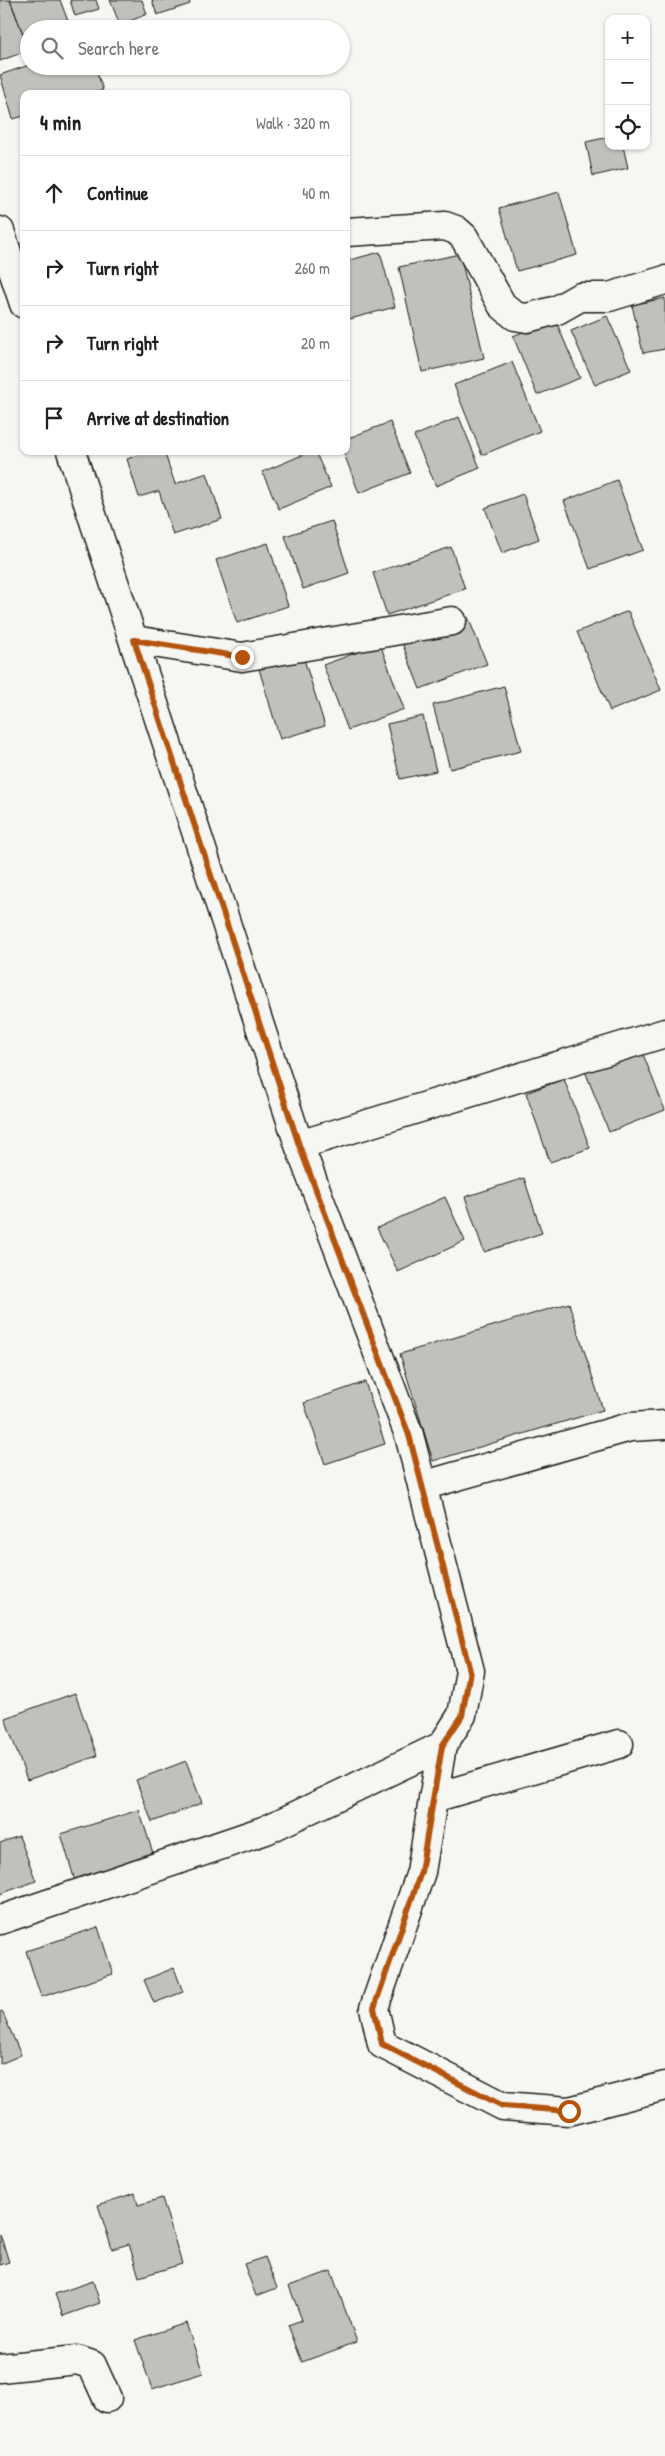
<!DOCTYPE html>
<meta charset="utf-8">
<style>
:root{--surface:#fff;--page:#f2f2f2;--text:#222;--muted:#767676;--line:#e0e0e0}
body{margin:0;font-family:"Patrick Hand",sans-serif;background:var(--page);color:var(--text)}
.controls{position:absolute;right:15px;top:15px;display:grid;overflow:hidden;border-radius:10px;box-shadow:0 1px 4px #0004}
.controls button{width:45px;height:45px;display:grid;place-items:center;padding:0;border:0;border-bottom:1px solid var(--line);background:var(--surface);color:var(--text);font:25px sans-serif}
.stop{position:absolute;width:15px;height:15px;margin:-11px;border:4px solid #b45309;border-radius:50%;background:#fff}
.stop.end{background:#b45309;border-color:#fff;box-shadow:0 1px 5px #0008}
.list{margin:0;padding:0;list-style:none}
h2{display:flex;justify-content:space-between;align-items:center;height:65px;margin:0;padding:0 20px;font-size:21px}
h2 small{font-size:16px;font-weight:400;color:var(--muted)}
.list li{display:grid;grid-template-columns:32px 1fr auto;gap:15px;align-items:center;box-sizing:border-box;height:75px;padding:0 20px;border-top:1px solid var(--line)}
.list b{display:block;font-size:19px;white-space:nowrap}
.list em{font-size:16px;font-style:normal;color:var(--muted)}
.icon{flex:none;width:28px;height:28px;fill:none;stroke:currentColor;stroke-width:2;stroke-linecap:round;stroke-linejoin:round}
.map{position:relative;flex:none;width:665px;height:2456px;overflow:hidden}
.search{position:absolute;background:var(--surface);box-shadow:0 1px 4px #0004;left:20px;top:20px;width:330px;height:55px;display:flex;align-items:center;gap:12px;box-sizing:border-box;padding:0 18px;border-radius:28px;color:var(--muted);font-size:19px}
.panel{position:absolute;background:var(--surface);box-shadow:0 1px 4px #0004;left:20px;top:90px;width:330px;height:365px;border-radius:10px}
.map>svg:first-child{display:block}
.building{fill:#c0c0bd;stroke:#1c1c1c}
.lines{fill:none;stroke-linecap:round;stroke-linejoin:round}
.minor-casing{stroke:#1c1c1c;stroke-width:31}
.minor{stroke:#f6f6f2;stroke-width:28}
.route{stroke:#b45309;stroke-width:6}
</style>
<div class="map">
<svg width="665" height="2456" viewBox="0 0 665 2456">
<rect width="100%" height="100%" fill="#f6f6f2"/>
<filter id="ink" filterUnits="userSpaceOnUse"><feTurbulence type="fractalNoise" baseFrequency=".02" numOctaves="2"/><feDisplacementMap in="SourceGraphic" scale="10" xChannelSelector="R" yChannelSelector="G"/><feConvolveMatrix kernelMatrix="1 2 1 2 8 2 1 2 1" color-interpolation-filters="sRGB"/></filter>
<g filter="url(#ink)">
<path class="building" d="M0,0H10L29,50L0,61Z
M10,0H60L71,29H29V50Z
M70,0H96L99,9L75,16Z
M110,0H142L147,14L120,25Z
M152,0H189L190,4L157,15Z
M29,65L95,66L103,90L92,94H24V116L13,119L0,75Z
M609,137V146H623L628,168L593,176L586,142Z
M559,192L577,255L517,271L499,208Z
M380,252L395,307L346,320V261Z
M460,254L484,358L422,372L399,267Z
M665,298V349L643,353L632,305Z
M607,316L631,370L595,385L571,331Z
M555,319L580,378L537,395L513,336Z
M512,362L540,431L482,455L454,385Z
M459,417L480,468L436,486L414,436Z
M390,422L410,473L359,493L343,451H346V439Z
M150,451H164L175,484L207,473L222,519L173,535L159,491L139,497L127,459Z
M312,451H315L331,487L279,509L262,472Z
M617,480L643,550L590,569L564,501Z
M523,494L539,539L502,553L485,508Z
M332,521L349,573L303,589L285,536Z
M268,543L288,606L237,623L216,560Z
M451,547L465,589L387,615L373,573Z
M628,611L661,690L610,711L577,632Z
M468,617L487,664L420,689L402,643Z
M380,644L404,709L348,730L323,665Z
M303,656L325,726L280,739L259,669Z
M504,686L521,751L450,769L433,705Z
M423,716L436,771L400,779L387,724Z
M641,1049L665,1110L609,1132L585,1071Z
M564,1079L590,1148L550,1162L526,1093Z
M524,1178L542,1233L484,1252L465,1197Z
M445,1197L465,1241L398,1272L377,1228Z
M569,1303L603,1410L433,1461L400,1354Z
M365,1382L385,1444L325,1464L304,1403Z
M75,1693L97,1756L27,1780L5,1718Z
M186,1761L202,1803L152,1822L136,1780Z
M139,1810L154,1856L75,1881L61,1834Z
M19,1836L36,1881L0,1894V1843Z
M98,1927L113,1974L41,1997L26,1951Z
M174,1968L183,1992L154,2003L144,1980Z
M2,2011L21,2055L0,2064V2012Z
M135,2193L138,2205L162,2198L182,2264L139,2277L129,2244L112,2249L98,2205Z
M0,2234L9,2262L0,2265Z
M265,2257L277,2288L256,2296L244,2264Z
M331,2271L357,2342L302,2362L288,2325L302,2320L289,2286Z
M93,2281L100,2303L63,2316L55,2294Z
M186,2323L203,2373L152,2389L135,2340Z"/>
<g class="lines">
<g class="minor-casing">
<path id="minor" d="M0,231L24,304
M346,232L445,226L456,230L464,237L502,305L515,316L527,318L557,310L580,297H609L665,280
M134,640L242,657L452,621
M299,1145L665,1033
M422,1486L630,1427L665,1425
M442,1746L421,1872L374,2008L382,2044L503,2106L569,2111L665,2086
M433,1798L619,1744
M0,1920L266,1830L442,1746L462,1715L470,1671L409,1435L299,1145L71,451
M0,2368L77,2360L92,2365L107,2398"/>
</g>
<use href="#minor" class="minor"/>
</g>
</g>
<g class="lines" filter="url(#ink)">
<path class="route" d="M242,657L134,640L299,1145L409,1435L470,1671L462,1716L442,1746L421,1872L374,2008L382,2044L503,2106L569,2111"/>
</g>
</svg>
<div class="controls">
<button>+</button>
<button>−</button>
<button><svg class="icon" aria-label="locate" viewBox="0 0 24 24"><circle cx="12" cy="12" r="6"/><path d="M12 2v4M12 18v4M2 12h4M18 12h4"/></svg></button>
</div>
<div class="stop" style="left:569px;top:2111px"></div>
<div class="stop end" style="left:242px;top:657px"></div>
<div class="search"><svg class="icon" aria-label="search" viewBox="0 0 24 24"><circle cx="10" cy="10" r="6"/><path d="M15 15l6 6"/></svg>Search here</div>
<section class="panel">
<h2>4 min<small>Walk · 320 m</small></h2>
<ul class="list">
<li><svg class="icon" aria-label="ahead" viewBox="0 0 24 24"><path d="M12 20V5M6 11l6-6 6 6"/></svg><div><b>Continue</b></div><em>40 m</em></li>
<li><svg class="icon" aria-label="right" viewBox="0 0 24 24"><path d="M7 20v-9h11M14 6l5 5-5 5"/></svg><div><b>Turn right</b></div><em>260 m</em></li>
<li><svg class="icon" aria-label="right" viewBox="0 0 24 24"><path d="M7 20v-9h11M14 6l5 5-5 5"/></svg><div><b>Turn right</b></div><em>20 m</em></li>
<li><svg class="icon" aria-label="arrive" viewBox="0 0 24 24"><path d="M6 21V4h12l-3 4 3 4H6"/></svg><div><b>Arrive at destination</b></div></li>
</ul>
</section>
</div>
